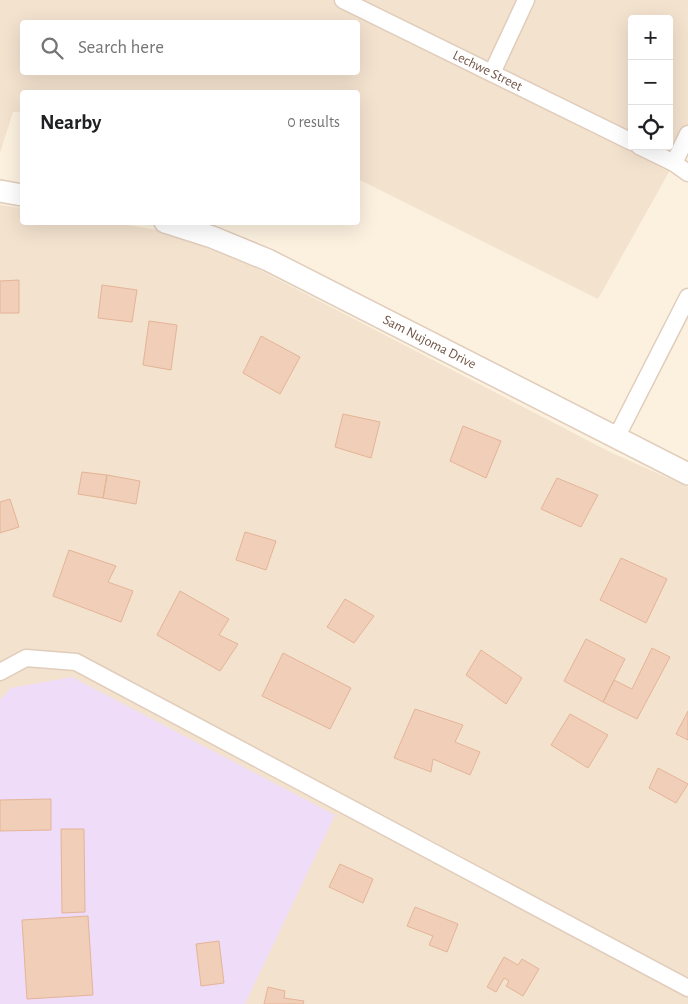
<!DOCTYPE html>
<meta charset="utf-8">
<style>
:root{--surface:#fff;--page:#f2f2f2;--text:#202124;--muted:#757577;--line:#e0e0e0}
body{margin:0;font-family:"Alegreya Sans",sans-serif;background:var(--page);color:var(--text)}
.controls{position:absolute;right:15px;top:15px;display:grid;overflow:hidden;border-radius:5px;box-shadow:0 5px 20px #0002}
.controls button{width:45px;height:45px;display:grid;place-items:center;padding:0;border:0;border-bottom:1px solid var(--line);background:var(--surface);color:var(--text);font:25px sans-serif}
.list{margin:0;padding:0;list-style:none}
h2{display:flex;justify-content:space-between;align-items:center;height:65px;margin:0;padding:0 20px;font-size:21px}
h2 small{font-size:16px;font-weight:400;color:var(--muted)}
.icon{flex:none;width:28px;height:28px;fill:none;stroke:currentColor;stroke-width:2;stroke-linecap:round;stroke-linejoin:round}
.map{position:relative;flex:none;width:688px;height:1004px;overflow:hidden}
.search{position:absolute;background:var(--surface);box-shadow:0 5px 20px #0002;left:20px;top:20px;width:340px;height:55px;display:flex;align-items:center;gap:12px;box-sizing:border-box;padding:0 18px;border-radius:5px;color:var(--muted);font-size:19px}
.panel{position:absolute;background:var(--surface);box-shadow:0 5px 20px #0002;left:20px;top:90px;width:340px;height:135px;border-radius:5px}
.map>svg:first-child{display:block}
.residential{fill:#f3e2ce;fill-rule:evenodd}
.education{fill:#eedcf8}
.building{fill:#f1ceb7;stroke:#e4b497}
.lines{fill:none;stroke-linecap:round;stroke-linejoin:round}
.minor-casing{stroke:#e0cdbc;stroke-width:19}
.tertiary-casing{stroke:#e0cdbc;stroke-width:24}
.minor{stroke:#fff;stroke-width:16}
.tertiary{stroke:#fff;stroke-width:21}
.labels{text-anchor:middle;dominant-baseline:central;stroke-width:4.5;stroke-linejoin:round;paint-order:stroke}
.street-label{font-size:14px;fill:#725647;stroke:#fff5e5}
</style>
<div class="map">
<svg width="688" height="1004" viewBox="0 0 688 1004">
<rect width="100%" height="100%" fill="#fcf1df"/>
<path class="residential" d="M0,0H688V134L674,163L598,299L358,179V92H22V112H13L0,153ZM632,19H669V146H632ZM22,22H358V72H22Z
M0,205L22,208V222L117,223L156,230L207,246L252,266L610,452L688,487V1004H0Z"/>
<path class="education" d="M72,677L335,815L245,1004H0V700L11,688Z"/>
<path class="building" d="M19,280V313H0V281Z
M102,285L137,290L132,322L98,318Z
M149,321L177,325L171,370L143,365Z
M261,336L300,357L280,394L243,373Z
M343,414L380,422L371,458L335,447Z
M463,426L501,441L486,478L450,461Z
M82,472L107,475L103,498L78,494Z
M107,475L140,481L136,504L103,498Z
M557,478L598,495L581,527L541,509Z
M10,499L19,527L0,533V502Z
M245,532L276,541L266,570L236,560Z
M69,550L116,566L108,582L133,591L121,622L53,596Z
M621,558L667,579L646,623L600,600Z
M180,591L229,619L219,635L238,644L220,671L157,635Z
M345,599L374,616L354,643L327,627Z
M586,639L625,659L603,702L564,681Z
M652,648L670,657L637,719L603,702L614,680L632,689Z
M481,650L522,678L506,704L466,675Z
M283,653L351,688L330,729L262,696Z
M415,709L463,725L455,742L480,752L470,775L433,759L431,772L394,758Z
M688,711V740L676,734Z
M570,714L608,735L588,768L551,745Z
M658,768L688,784L676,803L649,788Z
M51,799V830L0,831V800Z
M61,829H84L85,912L62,913Z
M340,864L373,879L363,903L329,887Z
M415,907L458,924L447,952L429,945L433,936L407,926Z
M88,916L93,995L27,999L22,920Z
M219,941L224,983L201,986L196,944Z
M504,957L518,965L522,959L539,969L523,996L506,986L509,981L504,978L496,992L487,987Z
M268,987L285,991L284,998L304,1001L303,1004H264Z"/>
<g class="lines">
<g class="minor-casing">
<g id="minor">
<path id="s1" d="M343,0L632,142"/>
<path d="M492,73L526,0"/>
<path d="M639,146L674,163L688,173"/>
<path d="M674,163L688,134"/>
<path d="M616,438L688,297"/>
<path d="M0,672L26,658L76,662L688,988"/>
</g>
</g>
<g class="tertiary-casing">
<g id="tertiary">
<path d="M0,191L22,195"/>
<path id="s2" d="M165,222L212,237L268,260L688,474"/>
</g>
</g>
<use href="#minor" class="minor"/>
<use href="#tertiary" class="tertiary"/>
</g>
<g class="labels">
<g class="street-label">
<text stroke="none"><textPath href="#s1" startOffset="161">Lechwe Street</textPath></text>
<text stroke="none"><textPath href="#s2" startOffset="291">Sam Nujoma Drive</textPath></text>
</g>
</g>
</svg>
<div class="controls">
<button>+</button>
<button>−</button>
<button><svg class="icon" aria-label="locate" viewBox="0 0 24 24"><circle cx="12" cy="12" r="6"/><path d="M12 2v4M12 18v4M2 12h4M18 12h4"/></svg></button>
</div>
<div class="search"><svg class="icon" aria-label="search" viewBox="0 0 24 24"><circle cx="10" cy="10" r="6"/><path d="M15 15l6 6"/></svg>Search here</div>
<section class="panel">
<h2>Nearby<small>0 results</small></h2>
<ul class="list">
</ul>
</section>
</div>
